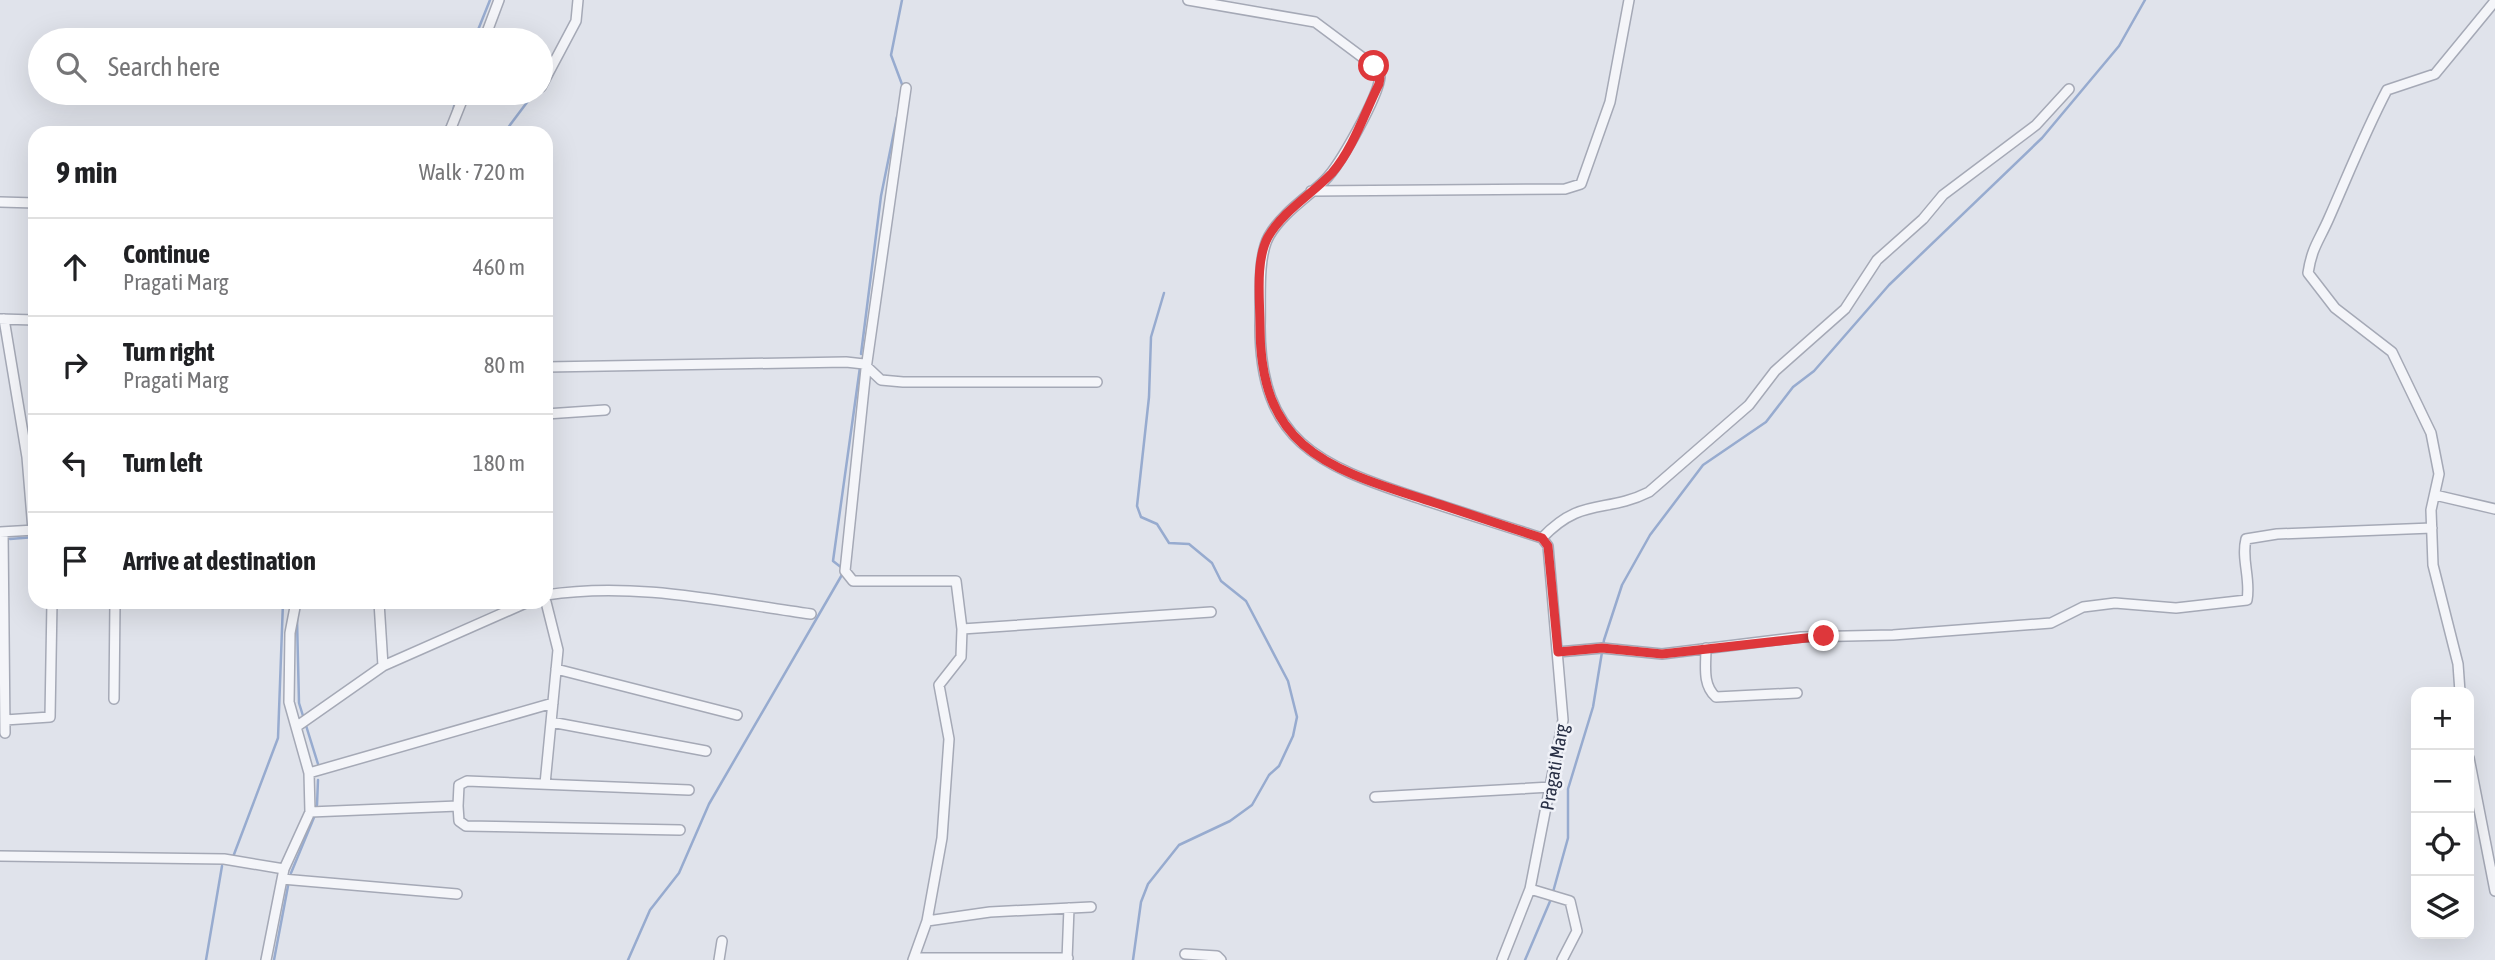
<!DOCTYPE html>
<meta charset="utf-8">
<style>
:root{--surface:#fff;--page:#f2f2f2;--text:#202124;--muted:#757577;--line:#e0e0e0}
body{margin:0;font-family:"Asap Condensed",sans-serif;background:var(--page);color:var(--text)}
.controls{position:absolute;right:21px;bottom:21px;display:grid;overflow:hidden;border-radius:14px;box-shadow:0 7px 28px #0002}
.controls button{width:63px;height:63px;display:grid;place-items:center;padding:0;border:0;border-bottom:2px solid var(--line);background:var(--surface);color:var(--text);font:35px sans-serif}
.stop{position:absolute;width:21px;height:21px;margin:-16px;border:5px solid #de373b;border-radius:50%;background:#fff}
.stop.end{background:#de373b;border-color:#fff;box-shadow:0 2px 7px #0008}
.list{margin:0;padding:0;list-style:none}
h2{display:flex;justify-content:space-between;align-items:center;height:91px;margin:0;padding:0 28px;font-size:30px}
h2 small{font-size:23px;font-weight:400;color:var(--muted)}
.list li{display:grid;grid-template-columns:46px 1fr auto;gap:21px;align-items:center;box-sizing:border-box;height:98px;padding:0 28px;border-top:2px solid var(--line)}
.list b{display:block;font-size:26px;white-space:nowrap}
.list p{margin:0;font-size:23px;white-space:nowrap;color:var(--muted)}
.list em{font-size:23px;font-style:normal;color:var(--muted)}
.icon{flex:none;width:38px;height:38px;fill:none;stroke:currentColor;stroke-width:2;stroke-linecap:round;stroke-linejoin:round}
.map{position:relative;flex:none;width:2495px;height:960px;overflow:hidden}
.search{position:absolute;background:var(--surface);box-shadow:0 7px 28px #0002;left:28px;top:28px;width:525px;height:77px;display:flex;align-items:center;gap:18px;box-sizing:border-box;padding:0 24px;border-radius:38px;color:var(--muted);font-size:26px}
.panel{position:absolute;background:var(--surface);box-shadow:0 7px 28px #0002;left:28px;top:126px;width:525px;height:483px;border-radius:21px}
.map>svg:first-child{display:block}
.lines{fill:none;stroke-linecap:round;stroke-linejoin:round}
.stream{stroke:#97abcf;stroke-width:2.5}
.minor-casing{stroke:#a5a9b6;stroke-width:12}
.minor{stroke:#f4f5f9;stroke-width:9}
.route{stroke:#de373b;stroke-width:9}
.labels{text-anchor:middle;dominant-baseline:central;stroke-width:5;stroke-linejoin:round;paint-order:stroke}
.street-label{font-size:19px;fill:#272e44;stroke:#f0f2f8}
</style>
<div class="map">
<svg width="2495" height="960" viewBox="0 0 2495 960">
<rect width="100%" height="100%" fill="#e0e3eb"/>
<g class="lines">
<path class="stream" d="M902,0L891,55L903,87
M474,40L490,0
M453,111L457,93
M443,133L450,120
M504,133L528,101
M861,354L881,196L897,117
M10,539L35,537
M842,568L833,561L860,367
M297,619L299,703L318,764
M317,805L318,780
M233,857L278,738L283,602
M291,873L315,815
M1553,892L1568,838V789L1593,707L1604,640L1622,585L1650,535L1703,465L1766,422L1793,387L1814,371L1889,285L2042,138L2119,46L2145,0
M206,960L222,866
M274,960L288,886
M628,960L650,910L679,873L709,804L843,573
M1133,960L1141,902L1148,884L1179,845L1230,821L1252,805L1269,775L1279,766L1293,736L1297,717L1288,681L1246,601L1221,581L1212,563L1189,544L1169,543L1157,524L1141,517L1137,506L1149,397L1151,337L1164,293
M1525,960L1551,899"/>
<g class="minor-casing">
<path id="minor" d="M1188,0L1315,22L1374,66L1380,77C1378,97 1340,165 1325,180C1307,198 1282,213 1269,236C1257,257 1261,302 1260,326C1260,441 1318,465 1415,497C1457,511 1499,524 1542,538L1548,546L1563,720L1530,889L1502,960
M484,40L499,0
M541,87L576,21L578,0
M906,88L866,369L845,571L853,581H956L962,629
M449,133L465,93
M1311,191L1565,189L1581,184L1610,102L1629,0
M0,202L35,203
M0,319L35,320
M4,319L27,457L33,530
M546,367L846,362L864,364L881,380L903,382H1097
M546,414L605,410
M2435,495L2495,509
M0,532L35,530
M3,532L5,733
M1542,538C1582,496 1605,514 1649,492L1749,405L1775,371L1845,309L1877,260L1923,219L1943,195L2036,125L2069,89
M546,595C634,581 724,602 811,614
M379,602L383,666
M1706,648C1706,665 1702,685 1716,697L1797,693
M1558,652L1602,648L1662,654L1801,637L1893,635L2051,623L2083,607L2115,603L2176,608L2247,600C2251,579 2241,559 2246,539L2277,534L2432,528
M556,669L737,715
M2460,692L2458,664L2433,565L2431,510L2439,474L2431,433L2392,352L2335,308L2308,273C2312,247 2319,241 2329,218C2348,175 2365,132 2387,90L2435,74L2495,1
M114,699L115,602
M5,720L50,717L52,602
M551,722L706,751
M296,727L383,666L528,602
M2469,758L2495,891
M309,773L553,703
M545,784L558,650L546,602
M1375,797L1551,787
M458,806L459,785L467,781L689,790
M310,812L458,806L459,821L466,826L680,830
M0,856L224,859L284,869
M282,879L457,894
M1530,889L1570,901L1577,931L1562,960
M927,921L990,912L1091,907
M1185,954L1217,956L1221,960
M914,958H1068
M266,960L284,869L310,812L309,773L289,702L290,633L296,602
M719,960L722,941
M913,960L927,921L942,838L949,739L939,685L961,657L962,629L1211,612
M1067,960L1069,908"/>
</g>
<use href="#minor" class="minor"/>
</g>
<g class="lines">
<path class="route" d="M1374,66L1380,78L1379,84C1365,112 1353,149 1332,173C1312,194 1283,211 1268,237C1255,261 1260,300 1260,326C1260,444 1322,467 1420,498C1461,511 1501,525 1542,538L1548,546L1558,652L1602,648L1662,654L1824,636"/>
</g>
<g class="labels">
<g class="street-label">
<text transform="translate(1554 767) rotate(-80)">Pragati Marg</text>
</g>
</g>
</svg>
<div class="controls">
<button>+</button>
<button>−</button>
<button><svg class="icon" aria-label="locate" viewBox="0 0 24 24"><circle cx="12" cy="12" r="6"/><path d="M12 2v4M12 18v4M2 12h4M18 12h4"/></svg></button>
<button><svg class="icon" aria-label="layers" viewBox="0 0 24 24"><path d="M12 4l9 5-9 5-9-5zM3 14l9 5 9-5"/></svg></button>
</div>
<div class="stop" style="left:1374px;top:66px"></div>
<div class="stop end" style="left:1824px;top:636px"></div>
<div class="search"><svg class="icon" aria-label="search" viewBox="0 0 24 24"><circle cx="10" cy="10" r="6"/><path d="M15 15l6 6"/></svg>Search here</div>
<section class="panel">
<h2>9 min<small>Walk · 720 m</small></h2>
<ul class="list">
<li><svg class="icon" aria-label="ahead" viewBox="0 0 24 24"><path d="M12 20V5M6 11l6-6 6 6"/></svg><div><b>Continue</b><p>Pragati Marg</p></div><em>460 m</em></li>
<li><svg class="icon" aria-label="right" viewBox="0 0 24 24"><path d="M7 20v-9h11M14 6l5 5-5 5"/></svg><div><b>Turn right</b><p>Pragati Marg</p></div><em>80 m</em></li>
<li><svg class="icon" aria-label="left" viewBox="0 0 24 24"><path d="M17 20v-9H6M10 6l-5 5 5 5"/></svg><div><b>Turn left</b></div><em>180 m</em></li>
<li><svg class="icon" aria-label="arrive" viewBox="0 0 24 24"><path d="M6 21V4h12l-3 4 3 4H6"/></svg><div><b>Arrive at destination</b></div></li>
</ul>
</section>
</div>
